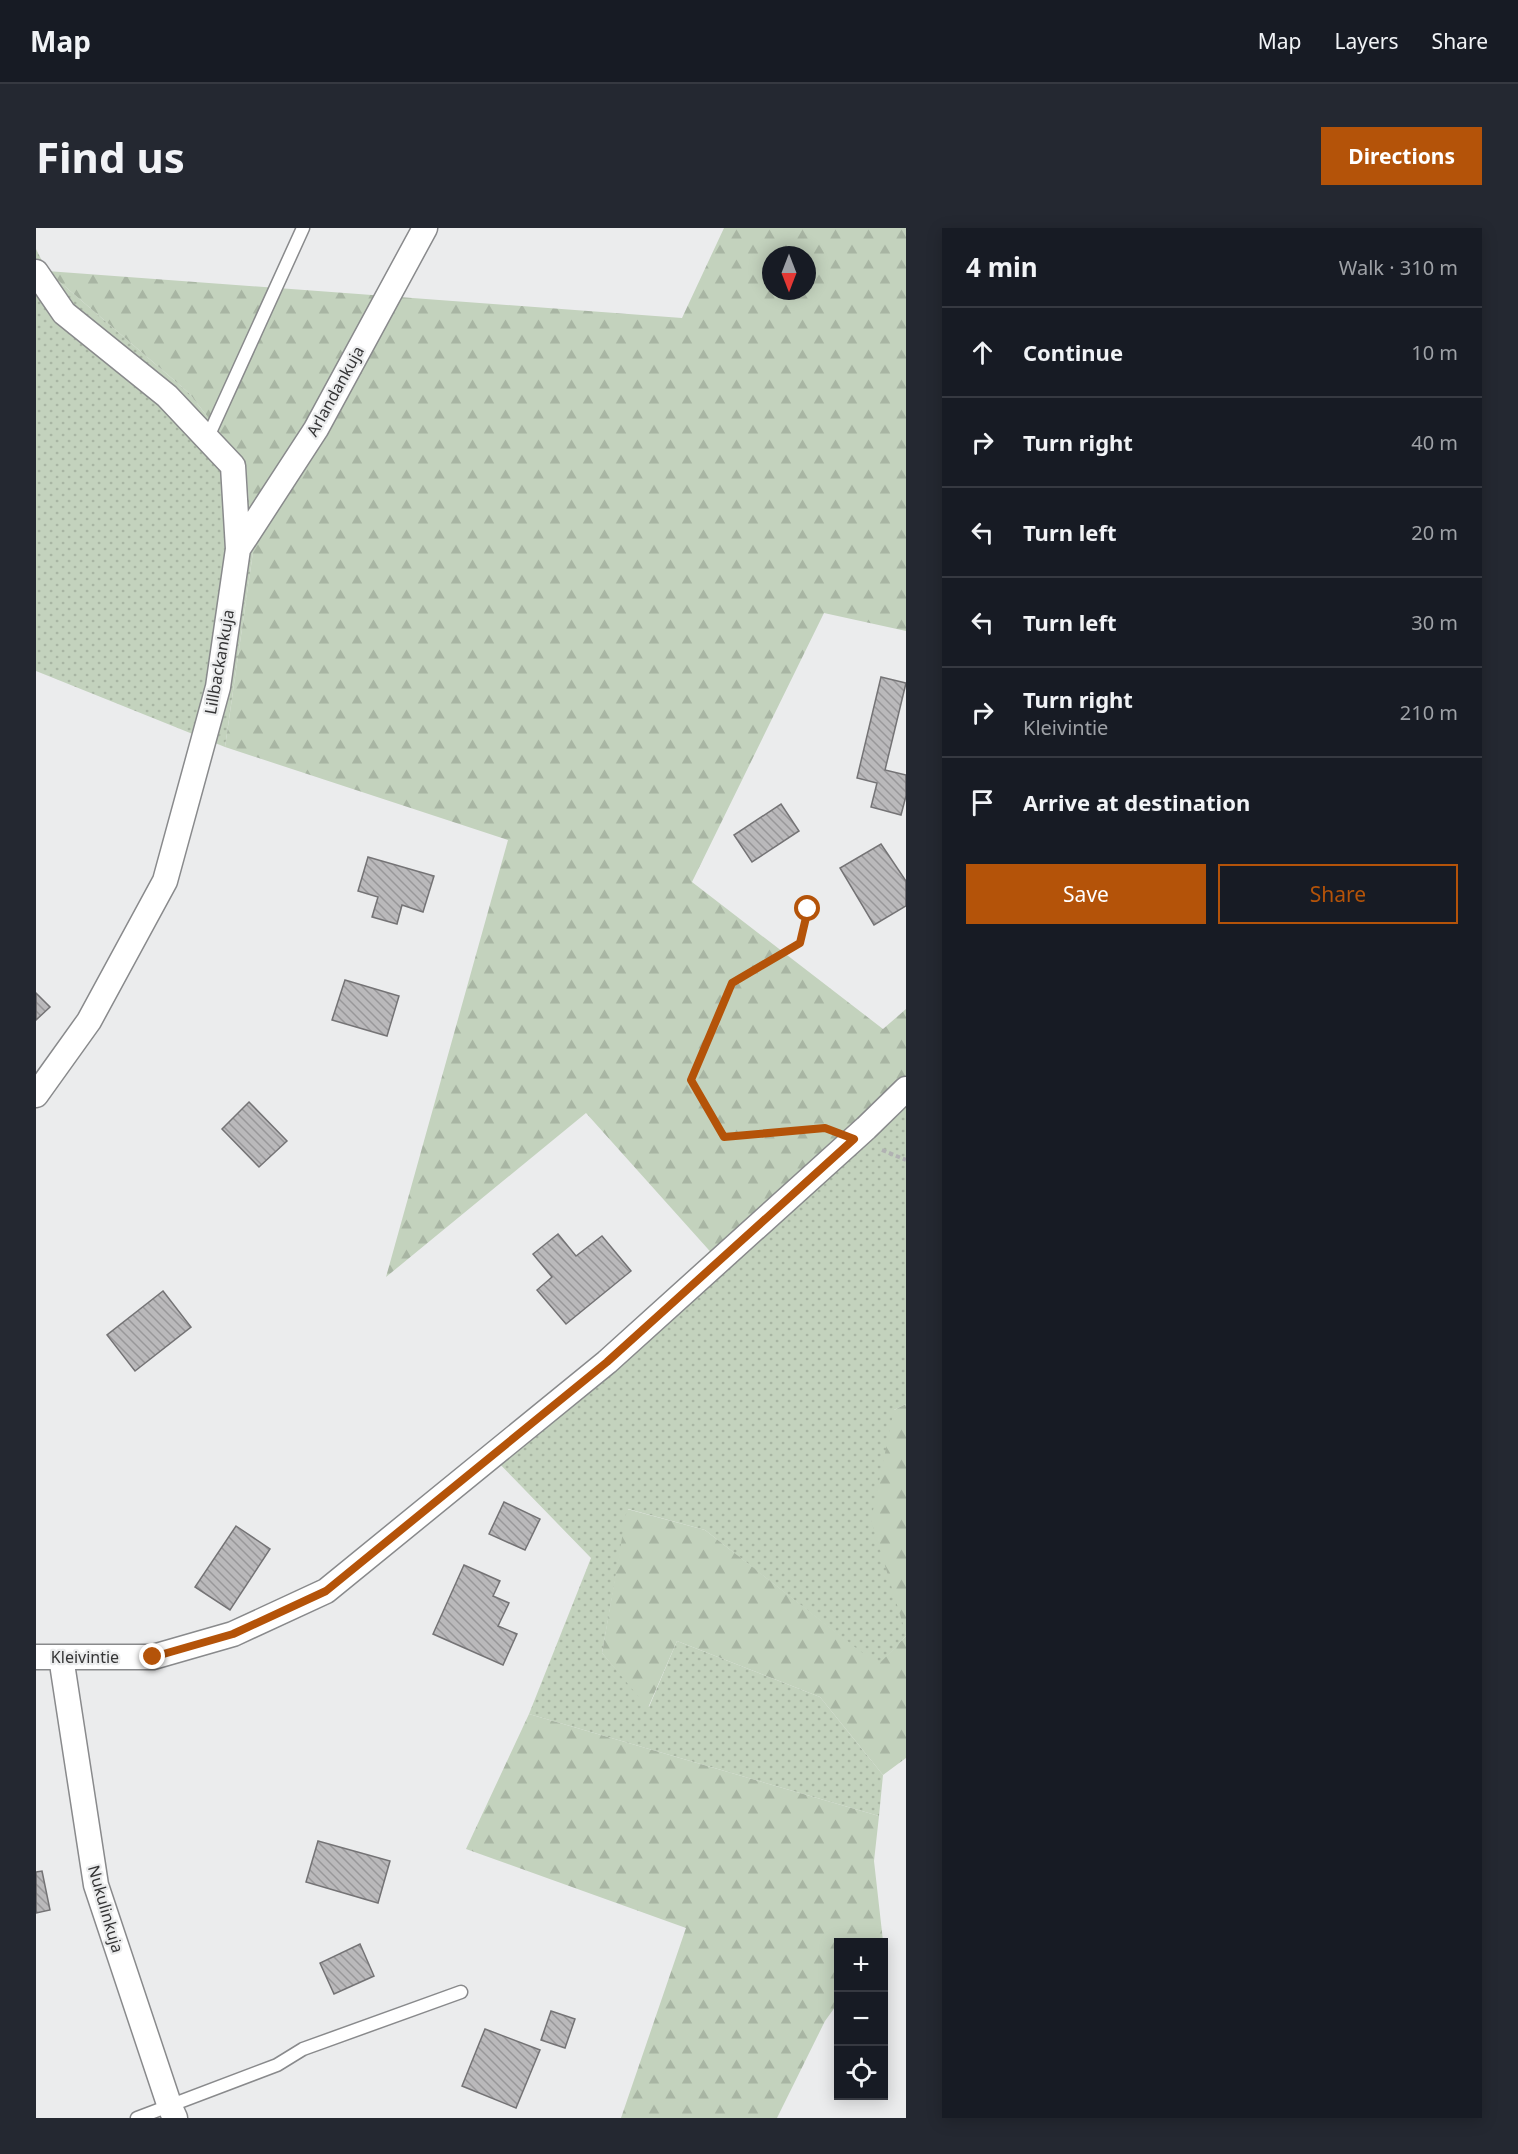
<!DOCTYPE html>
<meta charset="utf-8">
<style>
:root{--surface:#171b24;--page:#242831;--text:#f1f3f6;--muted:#9ea1a6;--line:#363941;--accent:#b45309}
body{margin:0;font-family:"Noto Sans",sans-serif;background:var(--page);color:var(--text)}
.controls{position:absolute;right:18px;bottom:18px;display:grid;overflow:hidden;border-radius:0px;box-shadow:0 3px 15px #0003}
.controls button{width:54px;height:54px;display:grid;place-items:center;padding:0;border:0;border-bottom:2px solid var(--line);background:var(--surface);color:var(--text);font:30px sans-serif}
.compass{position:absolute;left:726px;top:18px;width:54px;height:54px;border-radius:50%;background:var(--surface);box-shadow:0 3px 15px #0003;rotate:180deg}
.stop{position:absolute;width:18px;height:18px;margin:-14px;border:4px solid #b45309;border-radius:50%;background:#fff}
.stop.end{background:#b45309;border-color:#fff;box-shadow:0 2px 6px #0008}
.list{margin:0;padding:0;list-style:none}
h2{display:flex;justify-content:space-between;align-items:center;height:78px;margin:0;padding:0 24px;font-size:26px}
h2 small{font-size:20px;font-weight:400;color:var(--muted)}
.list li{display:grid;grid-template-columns:39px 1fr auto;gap:18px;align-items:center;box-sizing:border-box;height:90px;padding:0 24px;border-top:2px solid var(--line)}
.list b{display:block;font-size:22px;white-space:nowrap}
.list p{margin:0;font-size:20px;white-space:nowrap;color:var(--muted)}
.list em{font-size:20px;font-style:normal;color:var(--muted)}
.actions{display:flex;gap:12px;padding:18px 24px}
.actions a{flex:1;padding:14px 0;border:2px solid var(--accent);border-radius:0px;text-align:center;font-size:21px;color:var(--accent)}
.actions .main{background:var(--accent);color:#fff}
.icon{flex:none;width:33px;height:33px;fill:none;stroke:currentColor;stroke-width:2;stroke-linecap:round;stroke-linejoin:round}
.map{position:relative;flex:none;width:870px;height:1890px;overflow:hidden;border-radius:0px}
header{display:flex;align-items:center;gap:36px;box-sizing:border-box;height:84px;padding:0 30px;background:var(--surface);border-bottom:2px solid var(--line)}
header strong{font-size:28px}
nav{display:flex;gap:33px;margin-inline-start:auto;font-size:21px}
.intro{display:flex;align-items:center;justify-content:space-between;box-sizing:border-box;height:144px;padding:0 36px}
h1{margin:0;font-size:42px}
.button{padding:15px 27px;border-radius:0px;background:var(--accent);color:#fff;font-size:21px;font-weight:700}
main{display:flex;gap:36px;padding:0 36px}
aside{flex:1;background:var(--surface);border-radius:0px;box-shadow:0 3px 15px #0003}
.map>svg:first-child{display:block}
.grass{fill:url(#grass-dots)}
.forest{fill:url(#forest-firs);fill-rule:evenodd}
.building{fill:url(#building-back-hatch);stroke:#747375;stroke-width:1.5}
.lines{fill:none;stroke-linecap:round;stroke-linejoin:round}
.lane-casing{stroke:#898a8c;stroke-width:15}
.street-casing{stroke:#898a8c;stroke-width:27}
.path{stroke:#b1b2b3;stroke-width:4;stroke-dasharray:4.5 3;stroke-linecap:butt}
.lane{stroke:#fff;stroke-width:12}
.street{stroke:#fff;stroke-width:24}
.route{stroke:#b45309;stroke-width:8}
.labels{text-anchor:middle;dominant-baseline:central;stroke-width:4.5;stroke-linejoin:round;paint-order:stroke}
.street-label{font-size:16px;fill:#343435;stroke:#ebeced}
</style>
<header>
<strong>Map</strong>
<nav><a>Map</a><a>Layers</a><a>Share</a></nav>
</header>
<div class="intro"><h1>Find us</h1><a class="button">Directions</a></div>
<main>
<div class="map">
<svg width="870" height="1890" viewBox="0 0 870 1890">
<defs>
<pattern id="grass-dots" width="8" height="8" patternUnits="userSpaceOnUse" patternTransform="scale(1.5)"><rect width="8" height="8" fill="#c3d2bd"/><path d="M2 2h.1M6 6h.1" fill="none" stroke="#a8b5a3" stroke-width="1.8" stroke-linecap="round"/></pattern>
<pattern id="forest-firs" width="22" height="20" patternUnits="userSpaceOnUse" patternTransform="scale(1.5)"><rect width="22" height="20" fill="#c3d2bd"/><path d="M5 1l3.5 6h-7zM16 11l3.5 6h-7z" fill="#a8b5a3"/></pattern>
<pattern id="building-back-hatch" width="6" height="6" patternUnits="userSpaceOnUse" patternTransform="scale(1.5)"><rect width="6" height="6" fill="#bab9bb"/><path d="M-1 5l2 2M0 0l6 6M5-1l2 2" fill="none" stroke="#989799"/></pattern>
</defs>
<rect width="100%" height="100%" fill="#ebeced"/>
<path class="grass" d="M0,21L11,43L153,165L210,238L217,324L189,519L0,443Z
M870,847V1176L858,1182L870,1408L842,1438L669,1302L592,1281L566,1425L613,1479L641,1413L784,1469L847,1547L843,1588L493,1486L555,1330L453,1225L680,1030Z"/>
<path class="forest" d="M688,0H870V403L788,385L656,654L847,801L870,781V847L680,1030L550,885L350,1049L472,612L189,519L217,324L210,238L153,165L11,43L646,90ZM735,27H771V63H735Z
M870,1176V1406L835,1292L858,1182Z
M591,1281L669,1302L842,1437L870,1408V1530L847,1547L784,1469L641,1413L612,1480L566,1425Z
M493,1486L843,1588L838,1633L847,1713L846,1714H802V1775L789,1793L741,1890H585L650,1700L430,1621Z"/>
<path class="building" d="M845,449L870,455L849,542L870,547V568L865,587L835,579L841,555L821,550Z
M745,576L763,603L716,634L698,607Z
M845,616L870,653V678L838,697L804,640Z
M332,629L398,648L387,684L366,677L361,696L336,689L342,669L322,663Z
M309,752L363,768L351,808L296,792Z
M0,765L14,779L0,792Z
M213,874L251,913L223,939L186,901Z
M522,1006L540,1028L566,1008L595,1043L530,1096L501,1062L516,1049L497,1026Z
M127,1063L155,1099L99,1143L71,1107Z
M468,1274L504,1291L489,1322L453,1306Z
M200,1298L234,1321L194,1382L159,1359Z
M428,1337L464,1353L457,1368L473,1375L462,1398L481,1406L467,1437L397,1406Z
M282,1613L354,1633L342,1675L270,1654Z
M6,1643L14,1682L0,1685V1644Z
M324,1716L338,1748L298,1766L284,1735Z
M515,1783L539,1791L529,1820L505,1812Z
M449,1801L504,1822L480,1880L426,1858Z"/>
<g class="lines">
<g class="lane-casing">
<path id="lane" d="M171,211L267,0
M101,1890L241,1837L267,1821L425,1764"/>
</g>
<g class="street-casing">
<path id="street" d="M0,44L28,85L131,168L197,238L202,321L182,459L129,653L53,793L0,867
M202,321L280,201L389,0
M0,1429H117L197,1406L290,1363L571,1134L830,900L870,861
M25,1429L60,1657L134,1879L139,1890"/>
</g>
<path class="path" d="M772,681L764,715L695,755L655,852L688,909L791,901
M846,922L870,932"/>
<use href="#lane" class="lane"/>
<use href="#street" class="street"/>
</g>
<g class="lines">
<path class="route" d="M117,1429L197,1406L290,1363L571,1134L818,911L789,900L688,909L655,852L696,755L764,715L772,681"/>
</g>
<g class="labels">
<g class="street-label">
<text transform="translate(299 163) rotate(-61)">Arlandankuja</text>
<text transform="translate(183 434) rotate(-80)">Lillbackankuja</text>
<text x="49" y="1429">Kleivintie</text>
<text transform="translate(70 1681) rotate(74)">Nukulinkuja</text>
</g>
</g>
</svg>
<div class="controls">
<button>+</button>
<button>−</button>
<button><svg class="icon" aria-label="locate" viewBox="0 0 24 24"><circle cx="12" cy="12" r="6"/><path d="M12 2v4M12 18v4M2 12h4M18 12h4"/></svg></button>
</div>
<svg class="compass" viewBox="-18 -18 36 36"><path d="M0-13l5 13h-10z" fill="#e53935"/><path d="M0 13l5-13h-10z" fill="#9ea1a6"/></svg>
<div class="stop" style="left:772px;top:681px"></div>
<div class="stop end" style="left:117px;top:1429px"></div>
</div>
<aside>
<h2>4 min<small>Walk · 310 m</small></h2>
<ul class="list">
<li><svg class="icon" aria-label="ahead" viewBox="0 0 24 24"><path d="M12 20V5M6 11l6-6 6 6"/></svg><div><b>Continue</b></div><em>10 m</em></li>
<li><svg class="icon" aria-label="right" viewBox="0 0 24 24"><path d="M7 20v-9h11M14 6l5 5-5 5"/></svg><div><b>Turn right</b></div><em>40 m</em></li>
<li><svg class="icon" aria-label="left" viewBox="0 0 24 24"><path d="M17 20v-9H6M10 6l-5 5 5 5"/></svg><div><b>Turn left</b></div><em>20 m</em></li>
<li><svg class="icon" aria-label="left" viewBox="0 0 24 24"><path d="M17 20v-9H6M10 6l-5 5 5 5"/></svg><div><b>Turn left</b></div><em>30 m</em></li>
<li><svg class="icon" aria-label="right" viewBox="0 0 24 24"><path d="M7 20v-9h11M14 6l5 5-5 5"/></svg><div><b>Turn right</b><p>Kleivintie</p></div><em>210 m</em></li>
<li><svg class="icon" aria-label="arrive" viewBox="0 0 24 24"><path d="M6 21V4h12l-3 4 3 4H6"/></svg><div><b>Arrive at destination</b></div></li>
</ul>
<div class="actions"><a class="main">Save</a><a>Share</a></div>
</aside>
</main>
